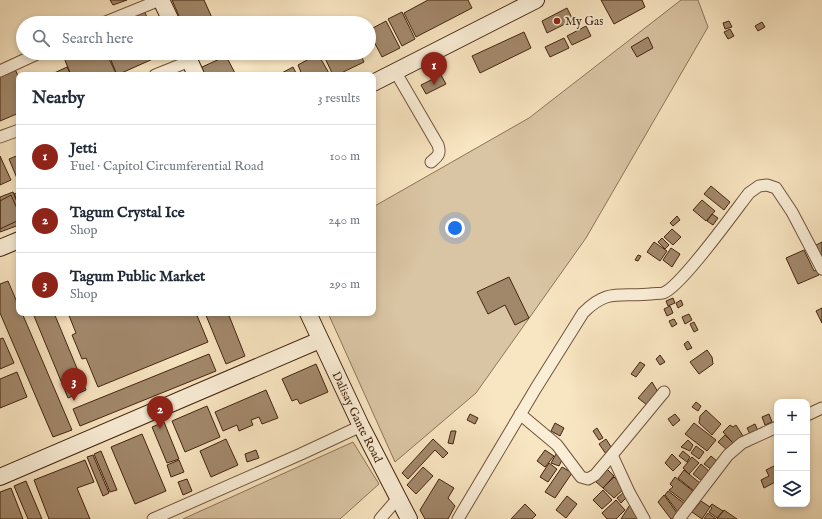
<!DOCTYPE html>
<meta charset="utf-8">
<style>
:root{--surface:#fff;--page:#f6f6f7;--text:#1f2937;--muted:#747a83;--line:#e0e1e3;--accent:#8f2418}
body{margin:0;font-family:"IM FELL English",serif;background:var(--page);color:var(--text)}
.controls{position:absolute;right:12px;bottom:12px;display:grid;overflow:hidden;border-radius:8px;box-shadow:0 2px 6px #0003}
.controls button{width:36px;height:36px;display:grid;place-items:center;padding:0;border:0;border-bottom:1px solid var(--line);background:var(--surface);color:var(--text);font:20px sans-serif}
.you{position:absolute;left:455px;top:228px;width:14px;height:14px;margin:-10px;border:3px solid #fff;border-radius:50%;background:#1a73e8;box-shadow:0 0 0 6px #1a73e833}
.badge{display:grid;place-items:center;width:26px;height:26px;border-radius:50%;background:var(--accent);color:#fff;font-size:13px;font-weight:700}
.pin{position:absolute;translate:-50% -33px;filter:drop-shadow(0 1px 2px #0008)}
.pin::after{content:'';position:absolute;top:21px;width:14px;height:12px;background:inherit;clip-path:polygon(0 0,100% 0,50% 100%)}
.list{margin:0;padding:0;list-style:none}
h2{display:flex;justify-content:space-between;align-items:center;height:52px;margin:0;padding:0 16px;font-size:17px}
h2 small{font-size:13px;font-weight:400;color:var(--muted)}
.list li{display:grid;grid-template-columns:26px 1fr auto;gap:12px;align-items:center;box-sizing:border-box;height:64px;padding:0 16px;border-top:1px solid var(--line)}
.list b{display:block;font-size:15px;white-space:nowrap}
.list p{margin:0;font-size:13px;white-space:nowrap;color:var(--muted)}
.list em{font-size:13px;font-style:normal;color:var(--muted)}
.icon{flex:none;width:22px;height:22px;fill:none;stroke:currentColor;stroke-width:2;stroke-linecap:round;stroke-linejoin:round}
.map{position:relative;flex:none;width:822px;height:519px;overflow:hidden}
.search{position:absolute;background:var(--surface);box-shadow:0 2px 6px #0003;left:16px;top:16px;width:360px;height:44px;display:flex;align-items:center;gap:10px;box-sizing:border-box;padding:0 14px;border-radius:22px;color:var(--muted);font-size:15px}
.panel{position:absolute;background:var(--surface);box-shadow:0 2px 6px #0003;left:16px;top:72px;width:360px;height:244px;border-radius:8px}
.map>svg:first-child{display:block}
.green{fill:#d9c4a3;stroke:#8e7458}
.building{fill:#a2886b;stroke:#44240e}
.lines{fill:none;stroke-linecap:round;stroke-linejoin:round}
.street-casing{stroke:#71543b;stroke-width:13}
.secondary-casing{stroke:#44240e;stroke-width:18}
.street{stroke:#faeed7;stroke-width:11}
.secondary{stroke:#faeed7;stroke-width:16}
.poi-dot{fill:#8f2418;stroke:#faeed7;stroke-width:1.5}
.labels{text-anchor:middle;dominant-baseline:central;stroke-width:3.5;stroke-linejoin:round;paint-order:stroke}
.poi-label{font-size:12px;fill:#44240e;stroke:#faeed7;text-anchor:start}
.street-label{font-size:12px;fill:#44240e;stroke:#faeed7}
</style>
<div class="map">
<svg width="822" height="519" viewBox="0 0 822 519">
<rect width="100%" height="100%" fill="#f8e5c1"/>
<filter id="stains"><feTurbulence type="fractalNoise" baseFrequency=".005" numOctaves="4"/><feColorMatrix values="0 0 0 0 .2 0 0 0 0 .09 0 0 0 0 .02 0 0 0 .5 -.17"/></filter>
<radialGradient id="worn" r=".72"><stop offset=".6" stop-color="#630" stop-opacity="0"/><stop offset="1" stop-color="#630" stop-opacity=".3"/></radialGradient>
<path class="green" d="M681,0H698L708,27L586,238L476,393L395,462L328,313H373V207L529,118Z
M353,442L379,484L340,519H183Z"/>
<path class="building" d="M110,0H127L113,5Z
M172,0H204L213,20L206,23H182Z
M428,0H468L472,8L416,37L404,13Z
M601,0H642L645,7L614,24Z
M567,8L573,20L547,33L542,21Z
M143,9L150,23H114Z
M402,12L415,39L402,46L388,19Z
M386,21L400,48L382,57L369,32V30Z
M729,21L732,27L725,29L723,23Z
M762,22L765,27L758,31L755,26Z
M586,26L591,36L572,45L567,36Z
M730,29L734,36L728,39L724,32Z
M524,32L531,48L480,73L472,56Z
M648,37L653,48L637,57L631,47Z
M564,38L569,48L550,57L545,47Z
M62,53H106L117,75H71Z
M108,53H163L164,54L117,75Z
M325,53H360L364,62L337,75H333L323,54Z
M318,54L330,75H302L298,65Z
M226,56L236,75H203L200,68Z
M14,67L19,78V113L0,121V74Z
M67,67L71,75H50Z
M293,67L297,75H278Z
M441,75L446,84L426,94L421,85Z
M19,155V183L9,159Z
M0,156L11,180L0,185Z
M711,186L730,202L724,210L704,194Z
M13,192L19,207V225L0,232V197Z
M19,192V205L14,194Z
M11,195L19,213V220L0,229V201Z
M702,200L715,211L706,221L693,210Z
M712,214L718,218L713,225L707,221Z
M677,216L680,220L673,226L670,223Z
M672,229L681,237L673,245L664,237Z
M662,238L669,245L665,249L658,242Z
M654,242L667,251L660,261L647,252Z
M822,242V258L814,246Z
M671,248L680,254L672,267L663,260Z
M804,250L814,271L817,270L819,275L798,284L786,258Z
M638,255L641,256L638,261L635,260Z
M509,277L529,318L515,325L505,305L488,314L477,292Z
M8,281L19,307V313H22L72,430L53,437L0,313V284Z
M673,298L675,303L668,306L666,301Z
M681,300L683,305L678,308L676,303Z
M670,306L673,313L667,316L664,309Z
M822,308V323L816,311Z
M40,313H54L86,390L68,398L34,316Z
M68,313H196L208,342L98,387L86,358L82,359L72,335L76,333Z
M205,313H228L245,356L226,364Z
M689,314L692,320L685,324L682,317Z
M674,319L677,324L672,327L669,321Z
M694,322L698,330L694,332L690,324Z
M3,338L14,363L0,369V339Z
M688,341L692,348L687,350L684,344Z
M707,350L712,357L713,364L699,374L690,362Z
M209,354L216,371L80,426L73,409Z
M660,355L665,362L660,365L656,359Z
M640,362L645,365L636,377L631,374Z
M316,364L328,392L300,404L297,399L292,401L282,379Z
M17,372L27,397L0,408V379Z
M652,382L658,392L647,405L638,398Z
M266,390L278,418L262,424L259,417L251,420L253,425L239,431L237,425L223,431L215,412Z
M696,402L701,406L698,411L692,407Z
M207,406L220,437L185,452L172,421Z
M706,410L721,424L712,435L699,423L700,416Z
M470,414L478,418L475,424L467,420Z
M675,414L680,420L673,426L668,419Z
M769,414L772,422L765,425L762,417Z
M164,422L179,459L167,463L152,427Z
M555,423L564,428L560,436L551,431Z
M694,423L716,440L707,451L685,434Z
M755,424L759,433L751,436L747,428Z
M730,425L733,427L736,425L743,436L739,440L733,443L723,432Z
M597,428L603,438L599,440L593,431Z
M451,431H456L453,444L448,443Z
M142,434L166,491L135,504L111,447Z
M725,435L733,443L727,450L718,442Z
M226,439L238,465L211,477L200,451Z
M433,439L448,453L443,458L435,450L408,479L402,473Z
M606,439L613,450L606,454L599,444Z
M688,440L693,445L690,451L681,447Z
M696,446L704,452L699,459L691,453Z
M256,450L259,458L247,462L245,454Z
M545,450L554,456L545,467L537,461Z
M101,451L117,490L110,492L94,454Z
M683,451L690,457L687,462L679,456Z
M556,454L563,458L559,466L551,463Z
M672,454L681,463L673,471L665,463Z
M93,455L109,493L103,496L87,457Z
M711,456L718,462L712,470L704,464Z
M692,457L699,463L689,474L683,468Z
M85,460L94,482L77,488L90,519H49L34,480Z
M179,460L184,472L171,477L167,465Z
M549,463L557,469L548,482L540,477Z
M701,464L710,472L702,481L693,474Z
M774,466L777,474V481L764,488L761,480L769,476L766,470Z
M423,467L433,476L416,494L407,485Z
M562,467L572,473L555,498L545,492Z
M607,469L614,476L603,488L595,481Z
M684,470L700,483L694,491L678,478Z
M614,477L625,488L614,498L603,488Z
M675,477L693,491L685,502L669,490L673,487L670,484Z
M187,479L192,491L183,495L178,482Z
M439,479L454,488L448,498L455,506L448,519H425L420,510Z
M26,481L42,519H28L14,486Z
M11,488L23,519H0V492Z
M603,490L612,500L602,509L593,500Z
M668,491L685,504L678,512L665,495Z
M624,492L628,496L621,503L617,498Z
M664,495L677,513L673,519H671L658,502Z
M567,496L577,504L566,518L556,510Z
M616,500L625,510L616,519H607L602,513Z
M701,501L710,507L702,519L692,512Z
M631,503L640,519H621Z
M525,504L536,515L532,519H511Z
M712,504L723,511L717,518L709,512L712,508L710,506Z
M724,510L737,519H717Z
M708,513L716,519H704Z"/>
<g class="lines">
<g class="street-casing">
<path id="street" d="M103,23L160,0
M0,71L39,53
M395,71L438,145C441,154 438,156 431,162
M155,75L190,61
M0,137L19,130
M520,414L557,445L581,477L588,479L595,475L612,455
M807,415L822,408
M153,519L301,454L361,426
M380,519L399,497
M458,519L536,388L583,313C607,288 620,297 651,294C654,293 659,294 663,293C680,288 735,211 749,193L759,186L767,185L776,188L792,212L822,269
M644,519L629,492L612,455L664,392
M679,519L728,455L742,443L777,427"/>
</g>
<g class="secondary-casing">
<g id="secondary">
<path d="M161,0L172,23"/>
<path d="M186,53L196,75"/>
<path d="M373,83L536,0"/>
<path d="M0,248L19,240"/>
<path id="s1" d="M308,313L361,426L409,519"/>
<path d="M0,477L320,340"/>
</g>
</g>
<use href="#street" class="street"/>
<use href="#secondary" class="secondary"/>
</g>
<circle class="poi-dot" cx="557" cy="21" r="4"/>
<g class="labels">
<g class="poi-label">
<text x="565" y="21">My Gas</text>
</g>
<g class="street-label">
<text stroke="none"><textPath href="#s1" startOffset="115">Dalisay Gante Road</textPath></text>
</g>
</g>
<rect width="100%" height="100%" filter="url(#stains)"/>
<rect width="100%" height="100%" fill="url(#worn)"/>
</svg>
<div class="controls">
<button>+</button>
<button>−</button>
<button><svg class="icon" aria-label="layers" viewBox="0 0 24 24"><path d="M12 4l9 5-9 5-9-5zM3 14l9 5 9-5"/></svg></button>
</div>
<div class="you"></div>
<div class="pin badge" style="left:434px;top:85px">1</div>
<div class="pin badge" style="left:160px;top:429px">2</div>
<div class="pin badge" style="left:74px;top:401px">3</div>
<div class="search"><svg class="icon" aria-label="search" viewBox="0 0 24 24"><circle cx="10" cy="10" r="6"/><path d="M15 15l6 6"/></svg>Search here</div>
<section class="panel">
<h2>Nearby<small>3 results</small></h2>
<ul class="list">
<li><span class="badge">1</span><div><b>Jetti</b><p>Fuel · Capitol Circumferential Road</p></div><em>100 m</em></li>
<li><span class="badge">2</span><div><b>Tagum Crystal Ice</b><p>Shop</p></div><em>240 m</em></li>
<li><span class="badge">3</span><div><b>Tagum Public Market</b><p>Shop</p></div><em>290 m</em></li>
</ul>
</section>
</div>
